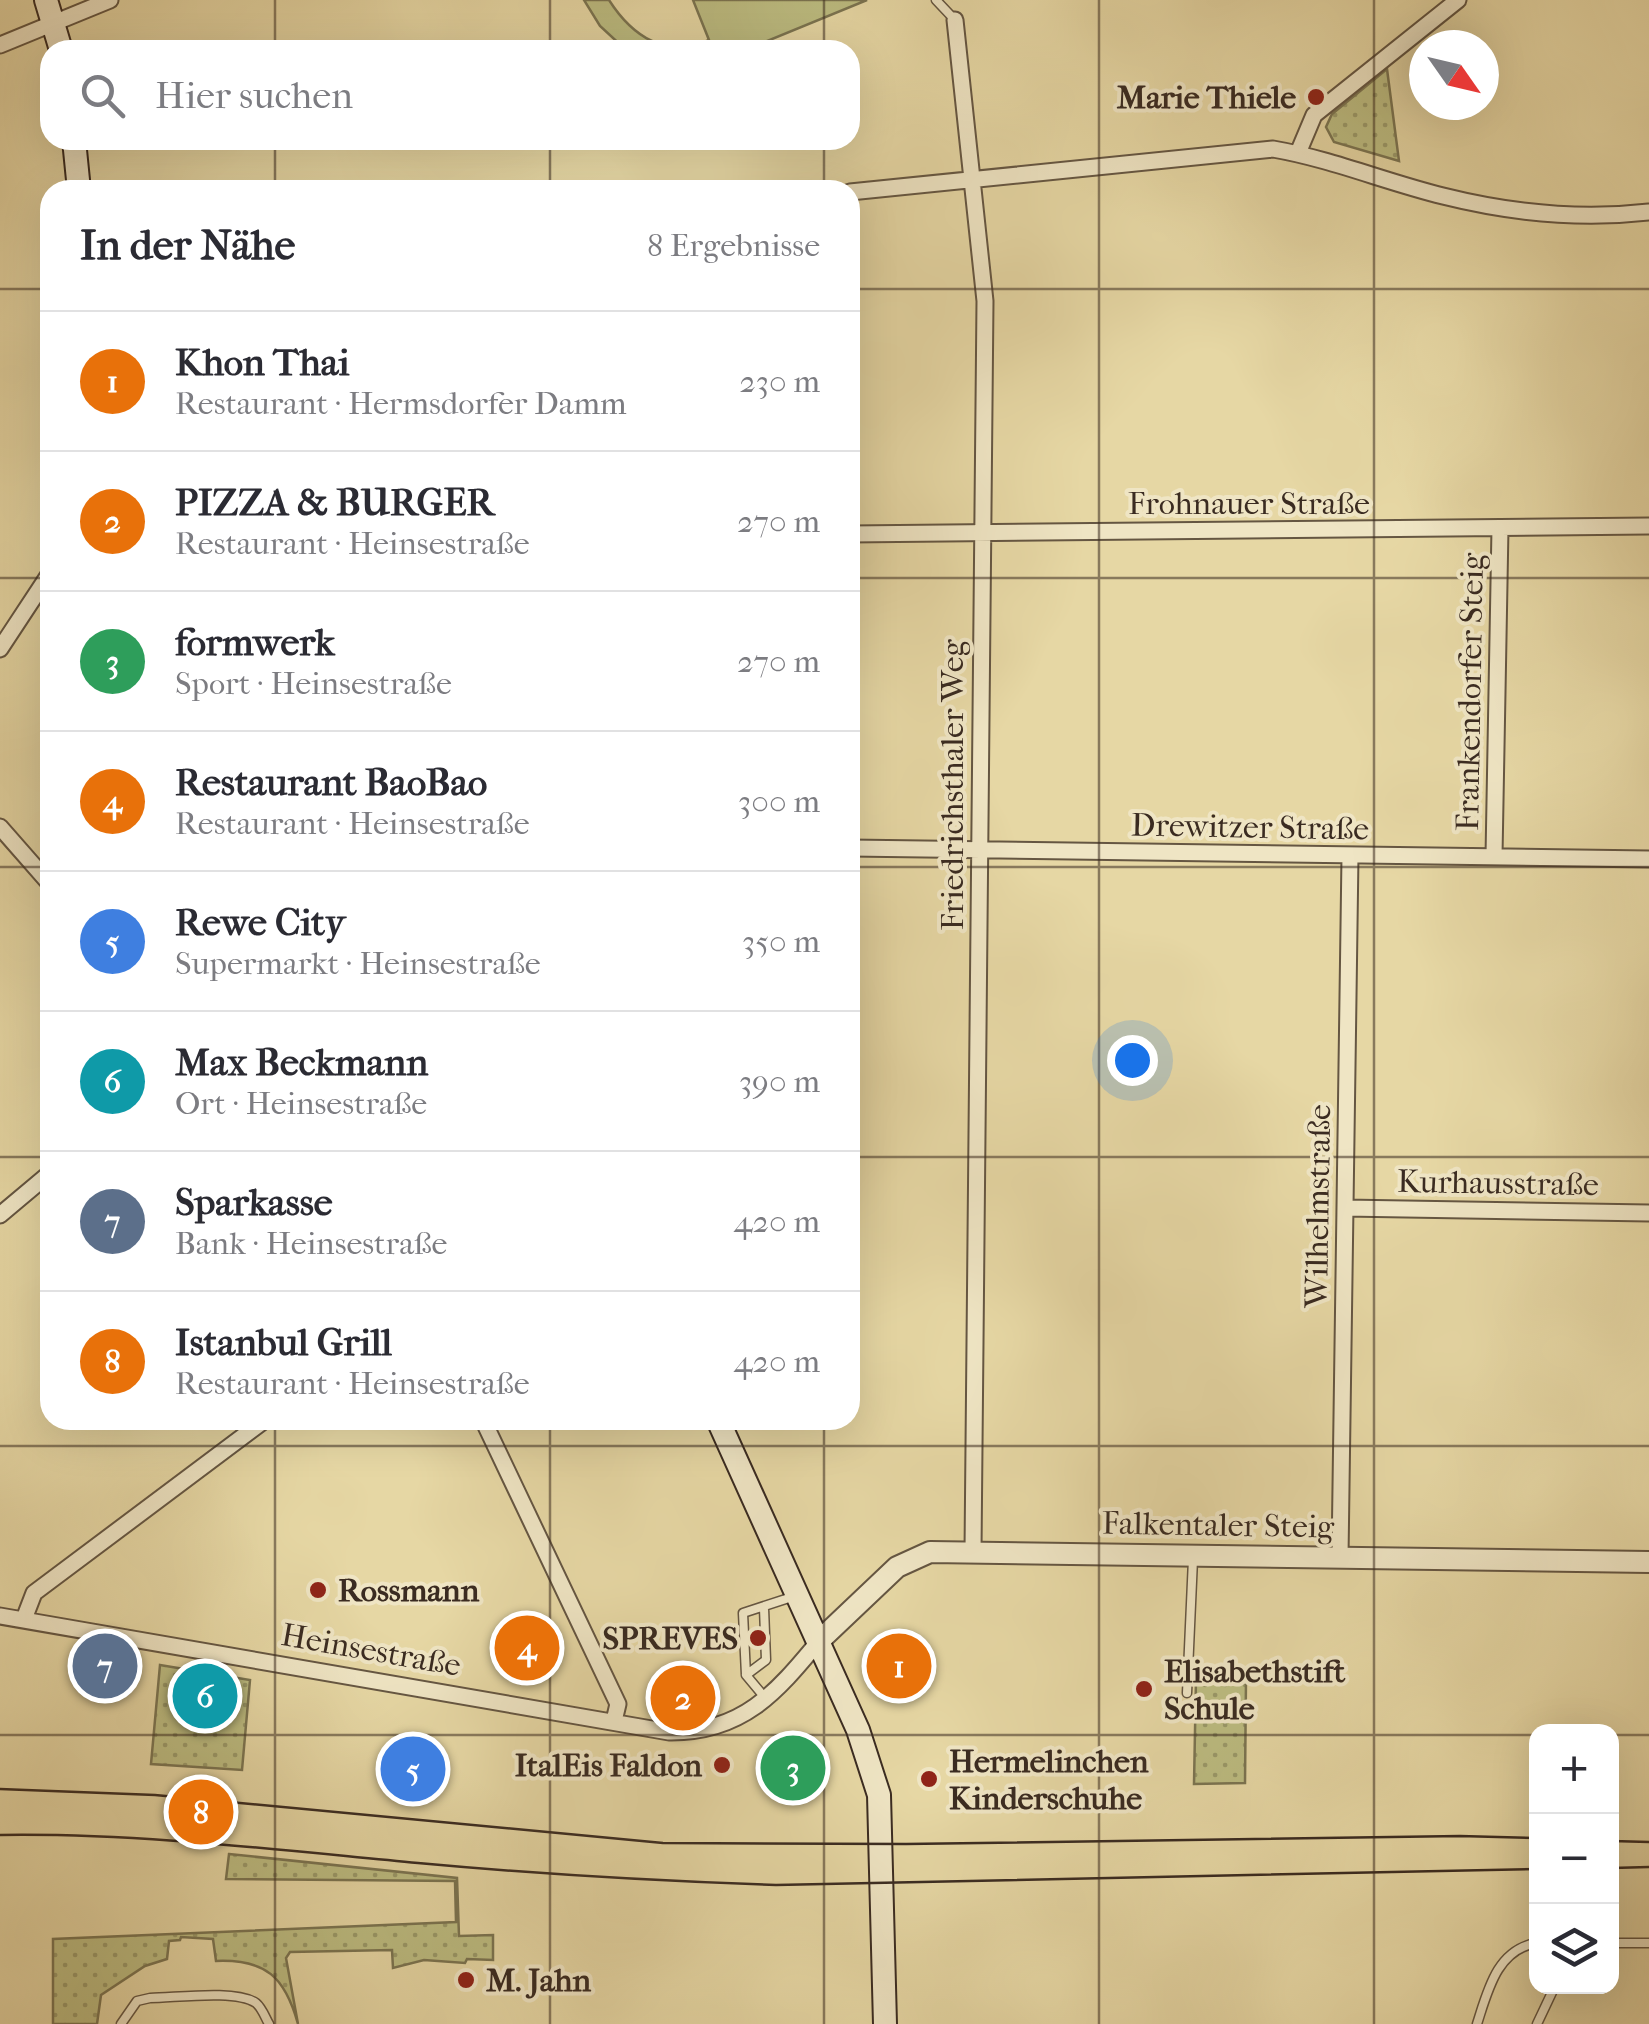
<!DOCTYPE html>
<html lang="de">
<meta charset="utf-8">
<style>
:root{--surface:#fff;--page:#f2f2f3;--text:#2b2b33;--muted:#7c7c81;--line:#e1e1e2;--accent:#b45309}
body{margin:0;font-family:"IM FELL French Canon",serif;background:var(--page);color:var(--text)}
.controls{position:absolute;right:30px;bottom:30px;display:grid;overflow:hidden;border-radius:20px;box-shadow:0 10px 40px #0002}
.controls button{width:90px;height:90px;display:grid;place-items:center;padding:0;border:0;border-bottom:2px solid var(--line);background:var(--surface);color:var(--text);font:50px sans-serif}
.compass{position:absolute;left:1409px;top:30px;width:90px;height:90px;border-radius:50%;background:var(--surface);box-shadow:0 10px 40px #0002;rotate:124deg}
.you{position:absolute;left:1132px;top:1060px;width:35px;height:35px;margin:-25px;border:8px solid #fff;border-radius:50%;background:#1a73e8;box-shadow:0 0 0 15px #1a73e833}
.badge{display:grid;place-items:center;width:65px;height:65px;border-radius:50%;background:var(--accent);color:#fff;font-size:32px;font-weight:700}
.pin{position:absolute;translate:-50% -50%;border:5px solid #fff;box-shadow:0 2px 10px #0006}
.list{margin:0;padding:0;list-style:none}
h2{display:flex;justify-content:space-between;align-items:center;height:130px;margin:0;padding:0 40px;font-size:42px}
h2 small{font-size:32px;font-weight:400;color:var(--muted)}
.list li{display:grid;grid-template-columns:65px 1fr auto;gap:30px;align-items:center;box-sizing:border-box;height:140px;padding:0 40px;border-top:2px solid var(--line)}
.list b{display:block;font-size:38px;white-space:nowrap}
.list p{margin:0;font-size:32px;white-space:nowrap;color:var(--muted)}
.list em{font-size:32px;font-style:normal;color:var(--muted)}
.icon{flex:none;width:55px;height:55px;fill:none;stroke:currentColor;stroke-width:2;stroke-linecap:round;stroke-linejoin:round}
.map{position:relative;flex:none;width:1649px;height:2024px;overflow:hidden}
.search{position:absolute;background:var(--surface);box-shadow:0 10px 40px #0002;left:40px;top:40px;width:820px;height:110px;display:flex;align-items:center;gap:25px;box-sizing:border-box;padding:0 35px;border-radius:30px;color:var(--muted);font-size:38px}
.panel{position:absolute;background:var(--surface);box-shadow:0 10px 40px #0002;left:40px;top:180px;width:820px;height:1250px;border-radius:30px}
.map>svg:first-child{display:block}
.grass{fill:url(#grass-dots);stroke:#7b7451;stroke-width:2.5}
.garden{fill:#bcbc81;stroke:#7b7451;stroke-width:2.5}
.lines{fill:none;stroke-linecap:round;stroke-linejoin:round}
.service-casing{stroke:#655642;stroke-width:11}
.minor-casing{stroke:#655642;stroke-width:19}
.tertiary-casing{stroke:#655642;stroke-width:24}
.secondary-casing{stroke:#3a2b21;stroke-width:26}
.service{stroke:#efe5c4;stroke-width:8}
.minor{stroke:#efe5c4;stroke-width:15}
.tertiary{stroke:#efe5c4;stroke-width:20}
.secondary{stroke:#efe5c4;stroke-width:22}
.tram{stroke:#3a2b21;stroke-width:2.5}
.grid{fill:none;stroke:#3a2b21;stroke-width:2.5;stroke-opacity:0.55}
.poi-dot{fill:#8f2418;stroke:#efe5c4;stroke-width:4}
.labels{text-anchor:middle;dominant-baseline:central;stroke-width:8;stroke-linejoin:round;paint-order:stroke}
.poi-label{font-size:32px;font-weight:bold;fill:#3a2b21;stroke:#efe5c4;text-anchor:start}
.street-label{font-size:32px;fill:#3a2b21;stroke:#efe5c4}
</style>
<div class="map">
<svg width="1649" height="2024" viewBox="0 0 1649 2024">
<defs>
<pattern id="grass-dots" width="8" height="8" patternUnits="userSpaceOnUse" patternTransform="scale(2.5)"><rect width="8" height="8" fill="#bcbc81"/><path d="M2 2h.1M6 6h.1" fill="none" stroke="#9a9969" stroke-width="1.8" stroke-linecap="round"/></pattern>
</defs>
<rect width="100%" height="100%" fill="#e6d7a4"/>
<filter id="stains"><feTurbulence type="fractalNoise" baseFrequency=".002" numOctaves="4"/><feColorMatrix values="0 0 0 0 .2 0 0 0 0 .09 0 0 0 0 .02 0 0 0 .5 -.17"/></filter>
<radialGradient id="worn" r=".72"><stop offset=".6" stop-color="#630" stop-opacity="0"/><stop offset="1" stop-color="#630" stop-opacity=".3"/></radialGradient>
<path class="grass" d="M1387,69L1399,161L1334,142L1326,127L1332,114Z
M160,1665L250,1680L242,1770L151,1764Z
M1196,1678L1246,1679L1245,1783L1194,1784Z
M229,1854L457,1878L459,1936L493,1935V1960L467,1959L465,1963L424,1960L393,1968L392,1950L290,1952L286,1958L298,2024C285,1977 266,1959 216,1961L213,1939L181,1937L180,1940L169,1941L167,1959L145,1966L101,1995L97,2024H53V1939L456,1922L455,1881L226,1879Z"/>
<path class="garden" d="M584,0H609C632,36 667,60 709,40L693,0H867L745,50H626L600,26Z"/>
<g class="lines">
<g class="service-casing">
<path id="service" d="M936,0L954,19
M746,1675L766,1660L764,1608
M1187,1693L1193,1559
M766,1699L746,1675L743,1613L792,1597
M1612,1943H1649
M121,2024L137,2001L150,1998C175,1998 235,1989 256,2003C262,2008 265,2017 269,2024
M1477,2024C1488,1990 1497,1950 1536,1943
M1537,2024L1555,1986"/>
</g>
<g class="minor-casing">
<path id="minor" d="M955,20L985,301L973,1551
M0,45L110,0
M1298,153L1314,115L1458,0
M850,192L1273,149C1331,159 1386,182 1443,196C1511,213 1580,220 1649,212
M850,534L1649,526
M0,649L50,573
M0,827L50,884
M850,848L1649,859
M1494,856L1500,528
M1345,1208L1649,1213
M0,1215L50,1173
M483,1420L618,1704L614,1721
M1340,1557L1350,856
M0,1616L669,1732C742,1733 776,1693 819,1641
M24,1619L34,1593L265,1420"/>
</g>
<g class="tertiary-casing">
<path id="tertiary" d="M819,1641L897,1567L930,1552L1649,1562"/>
</g>
<g class="secondary-casing">
<path id="secondary" d="M46,0L61,50
M74,140L79,190
M718,1420L858,1730L879,1795L885,2024"/>
</g>
<use href="#service" class="service"/>
<use href="#minor" class="minor"/>
<use href="#tertiary" class="tertiary"/>
<use href="#secondary" class="secondary"/>
<path class="tram" d="M0,1789L155,1795L663,1843L906,1844L1460,1836L1536,1838
M0,1835C140,1833 279,1850 418,1863C537,1874 657,1881 776,1885L1536,1869
M1612,1841L1649,1842
M1612,1868L1649,1867"/>
</g>
<path class="grid" d="M275,0V50M550,0V50M824,0V50M1099,0V2024M1374,0V2024M275,140V190M550,140V190M824,140V190M0,289H50M850,289H1649M0,578H50M850,578H1649M0,867H50M850,867H1649M0,1157H50M850,1157H1649M275,1420V2024M550,1420V2024M824,1420V2024M0,1446H1649M0,1735H1536M1612,1735H1649"/>
<g class="poi-dot">
<circle cx="1316" cy="97" r="10"/>
<circle cx="318" cy="1590" r="10"/>
<circle cx="758" cy="1638" r="10"/>
<circle cx="1144" cy="1689" r="10"/>
<circle cx="722" cy="1765" r="10"/>
<circle cx="929" cy="1779" r="10"/>
<circle cx="466" cy="1980" r="10"/>
</g>
<g class="labels">
<g class="poi-label">
<text x="1296" y="97" text-anchor="end">Marie Thiele</text>
<text x="338" y="1590">Rossmann</text>
<text x="738" y="1638" text-anchor="end">SPREVES</text>
<text x="1164" y="1671">Elisabethstift<tspan x="1164" dy="37">Schule</tspan></text>
<text x="949" y="1761">Hermelinchen<tspan x="949" dy="37">Kinderschuhe</tspan></text>
<text x="702" y="1765" text-anchor="end">ItalEis Faldon</text>
<text x="486" y="1980">M. Jahn</text>
</g>
<g class="street-label">
<text x="1249" y="503">Frohnauer Straße</text>
<text transform="translate(1470 692) rotate(-89)">Frankendorfer Steig</text>
<text transform="translate(952 785) rotate(-90)">Friedrichsthaler Weg</text>
<text transform="translate(1250 827) rotate(1)">Drewitzer Straße</text>
<text transform="translate(1498 1183) rotate(1)">Kurhausstraße</text>
<text transform="translate(1318 1206) rotate(-89)">Wilhelmstraße</text>
<text transform="translate(1218 1525) rotate(1)">Falkentaler Steig</text>
<text transform="translate(371 1650) rotate(10)">Heinsestraße</text>
</g>
</g>
<rect width="100%" height="100%" filter="url(#stains)"/>
<rect width="100%" height="100%" fill="url(#worn)"/>
</svg>
<div class="controls">
<button>+</button>
<button>−</button>
<button><svg class="icon" aria-label="layers" viewBox="0 0 24 24"><path d="M12 4l9 5-9 5-9-5zM3 14l9 5 9-5"/></svg></button>
</div>
<svg class="compass" viewBox="-18 -18 36 36"><path d="M0-13l5 13h-10z" fill="#e53935"/><path d="M0 13l5-13h-10z" fill="#7c7c81"/></svg>
<div class="you"></div>
<div class="pin badge" style="left:899px;top:1666px;background:#e8710a">1</div>
<div class="pin badge" style="left:683px;top:1698px;background:#e8710a">2</div>
<div class="pin badge" style="left:793px;top:1768px;background:#2e9e5b">3</div>
<div class="pin badge" style="left:527px;top:1648px;background:#e8710a">4</div>
<div class="pin badge" style="left:413px;top:1769px;background:#3f7fe0">5</div>
<div class="pin badge" style="left:205px;top:1696px;background:#0f9aa8">6</div>
<div class="pin badge" style="left:105px;top:1666px;background:#5c6f8a">7</div>
<div class="pin badge" style="left:201px;top:1812px;background:#e8710a">8</div>
<div class="search"><svg class="icon" aria-label="search" viewBox="0 0 24 24"><circle cx="10" cy="10" r="6"/><path d="M15 15l6 6"/></svg>Hier suchen</div>
<section class="panel">
<h2>In der Nähe<small>8 Ergebnisse</small></h2>
<ul class="list">
<li><span class="badge" style="background:#e8710a">1</span><div><b>Khon Thai</b><p>Restaurant · Hermsdorfer Damm</p></div><em>230 m</em></li>
<li><span class="badge" style="background:#e8710a">2</span><div><b>PIZZA &amp; BURGER</b><p>Restaurant · Heinsestraße</p></div><em>270 m</em></li>
<li><span class="badge" style="background:#2e9e5b">3</span><div><b>formwerk</b><p>Sport · Heinsestraße</p></div><em>270 m</em></li>
<li><span class="badge" style="background:#e8710a">4</span><div><b>Restaurant BaoBao</b><p>Restaurant · Heinsestraße</p></div><em>300 m</em></li>
<li><span class="badge" style="background:#3f7fe0">5</span><div><b>Rewe City</b><p>Supermarkt · Heinsestraße</p></div><em>350 m</em></li>
<li><span class="badge" style="background:#0f9aa8">6</span><div><b>Max Beckmann</b><p>Ort · Heinsestraße</p></div><em>390 m</em></li>
<li><span class="badge" style="background:#5c6f8a">7</span><div><b>Sparkasse</b><p>Bank · Heinsestraße</p></div><em>420 m</em></li>
<li><span class="badge" style="background:#e8710a">8</span><div><b>Istanbul Grill</b><p>Restaurant · Heinsestraße</p></div><em>420 m</em></li>
</ul>
</section>
</div>
